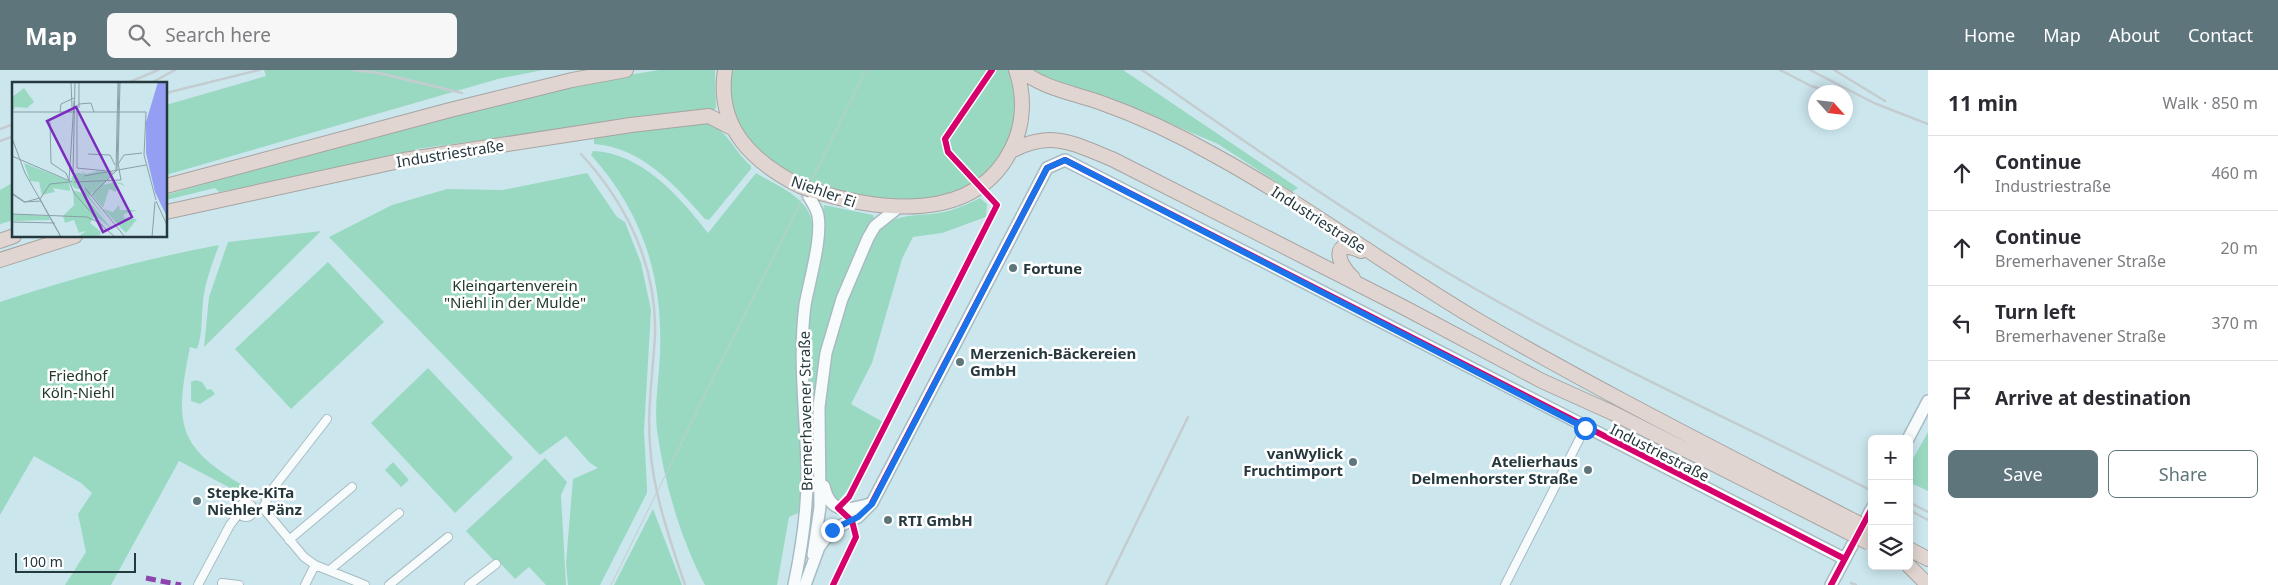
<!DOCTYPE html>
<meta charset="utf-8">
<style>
:root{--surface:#fff;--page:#f7f7f7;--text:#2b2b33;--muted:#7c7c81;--line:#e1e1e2;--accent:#5f757c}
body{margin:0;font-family:"Noto Sans",sans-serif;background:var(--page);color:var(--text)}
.controls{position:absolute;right:15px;bottom:15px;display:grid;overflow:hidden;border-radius:8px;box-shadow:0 2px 12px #0003}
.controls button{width:45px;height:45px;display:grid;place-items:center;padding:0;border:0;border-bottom:1px solid var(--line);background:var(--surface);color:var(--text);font:25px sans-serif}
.compass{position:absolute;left:1808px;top:15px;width:45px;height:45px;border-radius:50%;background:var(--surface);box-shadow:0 2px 12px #0003;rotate:117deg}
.scale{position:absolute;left:15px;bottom:12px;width:121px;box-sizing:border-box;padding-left:5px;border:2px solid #25383e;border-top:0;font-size:14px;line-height:18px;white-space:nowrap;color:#25383e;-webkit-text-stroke:4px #fff;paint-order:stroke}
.stop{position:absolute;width:15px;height:15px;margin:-11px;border:4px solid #1a73e8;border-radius:50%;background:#fff}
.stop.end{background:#1a73e8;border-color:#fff;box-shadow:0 1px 5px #0008}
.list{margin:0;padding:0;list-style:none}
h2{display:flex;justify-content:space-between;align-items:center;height:65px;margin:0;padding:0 20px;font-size:21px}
h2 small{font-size:16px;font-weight:400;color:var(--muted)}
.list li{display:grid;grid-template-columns:32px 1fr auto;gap:15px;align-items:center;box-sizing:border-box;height:75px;padding:0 20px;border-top:1px solid var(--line)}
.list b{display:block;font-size:19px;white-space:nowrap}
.list p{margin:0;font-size:16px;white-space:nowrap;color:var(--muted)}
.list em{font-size:16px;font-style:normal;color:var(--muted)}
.actions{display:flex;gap:10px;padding:15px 20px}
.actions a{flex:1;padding:11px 0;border:1px solid var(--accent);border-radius:8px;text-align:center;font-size:18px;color:var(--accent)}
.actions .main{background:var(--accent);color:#fff}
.icon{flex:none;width:28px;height:28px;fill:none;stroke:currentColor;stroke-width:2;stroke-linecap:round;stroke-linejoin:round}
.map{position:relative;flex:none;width:1928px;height:515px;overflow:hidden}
header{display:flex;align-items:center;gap:30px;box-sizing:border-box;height:70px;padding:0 25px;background:var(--accent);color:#fff}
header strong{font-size:24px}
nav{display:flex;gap:28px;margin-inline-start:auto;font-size:18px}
.search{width:350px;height:45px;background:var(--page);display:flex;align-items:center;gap:12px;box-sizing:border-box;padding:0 18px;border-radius:8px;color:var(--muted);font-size:19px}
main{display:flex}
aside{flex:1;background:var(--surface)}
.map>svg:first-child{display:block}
.green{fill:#9ad9c1}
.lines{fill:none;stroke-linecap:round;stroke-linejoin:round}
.street-casing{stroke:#a7bcc2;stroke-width:10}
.secondary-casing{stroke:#a7bcc2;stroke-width:14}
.highway-casing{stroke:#a7a4a2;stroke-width:16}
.street{stroke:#f7fbfc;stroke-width:8}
.secondary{stroke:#f7fbfc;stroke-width:11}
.highway{stroke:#e0d5d0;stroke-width:14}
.tram{stroke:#c5cccf;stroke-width:1}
.rail{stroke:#c5cccf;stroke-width:2.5}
.highway-bridge-casing{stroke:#a7a4a2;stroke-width:16;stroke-linecap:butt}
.highway-bridge{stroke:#e0d5d0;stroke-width:14}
.quiet{stroke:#8e44ad;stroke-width:5;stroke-dasharray:10 5;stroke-linecap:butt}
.cycleway-casing{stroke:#fff;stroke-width:9}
.cycleway{stroke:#d6006c;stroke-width:6}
.route{stroke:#1a73e8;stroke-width:6}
.poi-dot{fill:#5f757c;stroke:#fff;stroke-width:2}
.labels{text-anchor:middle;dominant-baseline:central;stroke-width:5;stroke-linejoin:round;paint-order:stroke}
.street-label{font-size:15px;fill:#25383e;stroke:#fff}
.poi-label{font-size:15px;font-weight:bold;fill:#25383e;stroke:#fff;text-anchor:start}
.park-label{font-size:15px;fill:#20392b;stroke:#fff}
.inset-road{fill:none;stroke:#89a0a8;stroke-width:1}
.view{fill:#7b2cbf;fill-opacity:0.15;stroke:#7b2cbf;stroke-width:2.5}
.inset-edge{fill:none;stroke:#25383e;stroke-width:2.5}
</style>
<header>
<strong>Map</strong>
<div class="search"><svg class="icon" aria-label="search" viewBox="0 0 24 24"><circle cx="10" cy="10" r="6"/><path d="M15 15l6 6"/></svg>Search here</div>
<nav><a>Home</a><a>Map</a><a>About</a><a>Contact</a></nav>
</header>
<main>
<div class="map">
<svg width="1928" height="515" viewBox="0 0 1928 515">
<rect width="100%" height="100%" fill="#cce6ee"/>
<path class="green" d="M264,0H543L498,9L166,105V35L266,6Z
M659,0H715L716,38L714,41L703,40L416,79L414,82L246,117L219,122L215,118L166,130V125C329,79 492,26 659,0Z
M729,0H1011L1017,49L1000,90L965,120L930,131L870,130L815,114L784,99L761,84L737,56L728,19Z
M1031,0H1123L1298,118L1292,122L1218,74L1145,43L1047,9Z
M702,50C731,62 730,77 751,96V99L709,150L705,149C676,116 641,77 594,74V68Z
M593,81C642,83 680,127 708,163L756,103C773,114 810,127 812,154L814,155L800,249L802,388L801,442L789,447L777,515H705C680,468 664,412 657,360C654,335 659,309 660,284C663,207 643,143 591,85Z
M587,103L617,147L625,152L641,193L651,240L644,361L647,418V423L600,515H568L566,493L573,409L598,398L590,393L566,366L540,385L329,167L392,135L447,119L503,120Z
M14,112V150L0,154V120Z
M980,128L987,134L986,147L942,163L913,167L902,189L872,293L851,334L883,352L853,413L836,434L826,417L823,347L828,296L844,237L873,170C891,138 917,149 948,141C959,138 970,133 980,128Z
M824,135L873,145L874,148L868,157L839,222L822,277L815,440H813L814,405L806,298L808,247Z
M321,161L204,277L209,227L228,172Z
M219,175C212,194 205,212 203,232C201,249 203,263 197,279L190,277C175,352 175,376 244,416L240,423L179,391L111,515H65L86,482L78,444L92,423L81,413L34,386L0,445V232C72,208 145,189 219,175Z
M328,192L384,252L291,339L235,279Z
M428,298L513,388L455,443L371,353Z
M195,310L202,312L207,320L211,319L215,324L200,334L191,331V312Z
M1928,362V421L1909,412V396Z
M545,388L567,412L561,425L566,515H546L529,497L515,509L500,493L498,495L466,461Z
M393,392L409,410L401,417L385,400Z
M653,439L682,515H614Z"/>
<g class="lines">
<g class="street-casing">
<path id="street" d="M239 440a7 7 0 1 1 14 0a7 7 0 1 1-14 0Z
M263,438L304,487L315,495L365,515
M263,438L271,421L327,349
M289,470L352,417
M331,499L399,443
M222,513L239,515
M198,515L230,455L239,443
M305,515L315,495
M389,515L448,467
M469,515L496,494
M1505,515L1585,358"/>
</g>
<g class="secondary-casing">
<path id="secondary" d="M1908,369L1928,331
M824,416C830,444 847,441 870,434
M813,485L820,437L819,337L826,283L842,229L868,168L875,156L899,137
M794,515C802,477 808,437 807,398C806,344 798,290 805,235C809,212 824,163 817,142C815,136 811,130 808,125
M805,515L819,477L832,460L858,447L872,433L1047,98L1065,90L1845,489
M1831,515L1872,438"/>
</g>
<g class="highway-casing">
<path id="highway" d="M725,0C716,58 753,92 800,116
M1021,0C1042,18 1073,23 1099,32C1139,46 1179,65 1216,86C1305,135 1387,196 1474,248C1597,320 1725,384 1852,450
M1011,81C1052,60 1072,73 1112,89L1405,238L1542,311L1613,343L1846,461
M166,116L450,40L572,10L626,0
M811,120C878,141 975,155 1012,78C1024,54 1025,26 1016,0
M166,142L404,90L631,55L709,46L734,59
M0,171L14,166
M0,190L75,166
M1353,208C1336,193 1331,167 1361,181
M1909,479L1928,489
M1909,496L1928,515"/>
</g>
<use href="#street" class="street"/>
<use href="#secondary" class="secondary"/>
<use href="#highway" class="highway"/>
<path class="tram" d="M611,515L866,0"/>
<path class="rail" d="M353,0L379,3L462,23
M1142,0C1247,73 1350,146 1460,210C1593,288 1735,351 1872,421
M1780,0L1811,16L1833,22
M1810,0L1874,33L1928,54
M1834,0L1885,31
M125,14L158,0
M149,14L175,0
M166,23L259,0
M0,59L14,54
M0,71L14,66
M581,84C627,134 657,196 655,265C653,302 647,339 650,375C653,423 670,470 685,515
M1909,432L1928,442
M1909,440L1928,450
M1851,513L1856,515
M1106,515L1188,347"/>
<g class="highway-bridge-casing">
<path id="highway-bridge" d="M800,116L811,120
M1852,450L1872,460
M1846,461L1869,473"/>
</g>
<use href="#highway-bridge" class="highway-bridge"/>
<path class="quiet" d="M146,508L181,515"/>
<g class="cycleway-casing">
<path id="cycleway" d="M872,433L1047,98L1065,90L1845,489
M833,515L856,467L852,451L838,438L849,427L997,135L948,82L945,69L992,0
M1831,515L1872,438"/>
</g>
<use href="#cycleway" class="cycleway"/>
</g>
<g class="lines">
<path class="route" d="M832,460L858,447L872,434L1047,98L1065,90L1585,358"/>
</g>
<g class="poi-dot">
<circle cx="1013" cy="198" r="5"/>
<circle cx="960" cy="292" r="5"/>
<circle cx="1353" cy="392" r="5"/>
<circle cx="1588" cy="400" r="5"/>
<circle cx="197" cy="431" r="5"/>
<circle cx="888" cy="450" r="5"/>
</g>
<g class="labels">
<g class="street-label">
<text transform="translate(450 83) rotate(-9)">Industriestraße</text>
<text transform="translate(824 121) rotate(19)">Niehler Ei</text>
<text transform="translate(1319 149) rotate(33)">Industriestraße</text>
<text transform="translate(805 341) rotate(-91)">Bremerhavener Straße</text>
<text transform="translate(1660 382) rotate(27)">Industriestraße</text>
</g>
<g class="poi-label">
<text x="1023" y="198">Fortune</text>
<text x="970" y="283">Merzenich-Bäckereien<tspan x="970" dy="17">GmbH</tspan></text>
<text x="1343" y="383" text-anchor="end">vanWylick<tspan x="1343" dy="17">Fruchtimport</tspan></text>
<text x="1578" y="391" text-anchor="end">Atelierhaus<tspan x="1578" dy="17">Delmenhorster Straße</tspan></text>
<text x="207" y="422">Stepke-KiTa<tspan x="207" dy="17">Niehler Pänz</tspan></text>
<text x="898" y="450">RTI GmbH</text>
</g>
<g class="park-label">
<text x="515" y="215">Kleingartenverein<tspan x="515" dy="17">"Niehl in der Mulde"</tspan></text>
<text x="78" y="305">Friedhof<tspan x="78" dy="17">Köln-Niehl</tspan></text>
</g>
</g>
<g transform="translate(12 12)">
<rect width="155" height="155" fill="#cce6ee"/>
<path d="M12,6L22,20L15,26L3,25L0,30V15ZM12,81L57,99L58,109L41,106L43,110L30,113L27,100L18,99ZM85,89L102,90L91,103L103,100L110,101L113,104L105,101L104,110L97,107L91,126L80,113L81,109L77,114L96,139L70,109L75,100L70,89L74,92ZM59 99a8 8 0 1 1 16 0a8 8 0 1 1-16 0ZM61,108L70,111L100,147L83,134L78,141L83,145L79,149L83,145L89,150L87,155H65L73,150L72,144L73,149L67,151L62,138L53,141L51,134L62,123ZM107,123L108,128H126L112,132V136L125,137L114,151L91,127L101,130ZM0,132L37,134L38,138L3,139L0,138L6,134L0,137Z" fill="#9ad9c1"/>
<path d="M146,0H155V135L143,110L134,71V40Z" fill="#949ef2"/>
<path class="inset-road" d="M59,0L60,25M67,26V0M63,27L67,22L79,21L82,30M0,30H134L132,73L144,118M48,30L49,22L62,16M65,31V86L95,89M38,40L39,81L54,91L62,111L91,144M0,56L13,91L49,155M76,72L98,73L103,83M0,74L60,100M106,82L112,73L130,71M104,88L106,0M61,92L63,0M72,94L134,83M57,99L62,19M62,100L109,98L106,81L108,0M73,106L113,155M0,111L13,120L28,116M0,112L12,120L29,119M79,114L105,88L107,0M144,119L155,143M0,132L75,135L86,140L103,155M0,140L43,141M49,155L28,117L38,102L57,100M140,155L143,120"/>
<path class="view" d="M64,25L120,135L91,150L35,39Z"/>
<rect width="155" height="155" class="inset-edge"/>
</g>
</svg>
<div class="controls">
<button>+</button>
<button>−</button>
<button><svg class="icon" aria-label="layers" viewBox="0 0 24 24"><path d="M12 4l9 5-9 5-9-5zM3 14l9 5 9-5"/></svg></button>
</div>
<svg class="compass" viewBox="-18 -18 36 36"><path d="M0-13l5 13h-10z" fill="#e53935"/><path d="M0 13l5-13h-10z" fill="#7c7c81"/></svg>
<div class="scale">100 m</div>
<div class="stop" style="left:1585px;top:358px"></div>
<div class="stop end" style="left:832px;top:460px"></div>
</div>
<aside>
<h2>11 min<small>Walk · 850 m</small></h2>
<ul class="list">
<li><svg class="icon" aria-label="ahead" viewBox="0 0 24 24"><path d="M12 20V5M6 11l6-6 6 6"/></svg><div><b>Continue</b><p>Industriestraße</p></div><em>460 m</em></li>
<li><svg class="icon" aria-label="ahead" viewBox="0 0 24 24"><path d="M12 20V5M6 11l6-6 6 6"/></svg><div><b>Continue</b><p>Bremerhavener Straße</p></div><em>20 m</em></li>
<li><svg class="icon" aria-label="left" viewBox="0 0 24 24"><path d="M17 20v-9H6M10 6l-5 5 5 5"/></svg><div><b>Turn left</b><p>Bremerhavener Straße</p></div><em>370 m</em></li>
<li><svg class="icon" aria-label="arrive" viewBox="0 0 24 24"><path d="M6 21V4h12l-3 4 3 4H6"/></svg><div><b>Arrive at destination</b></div></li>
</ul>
<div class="actions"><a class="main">Save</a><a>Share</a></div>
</aside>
</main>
